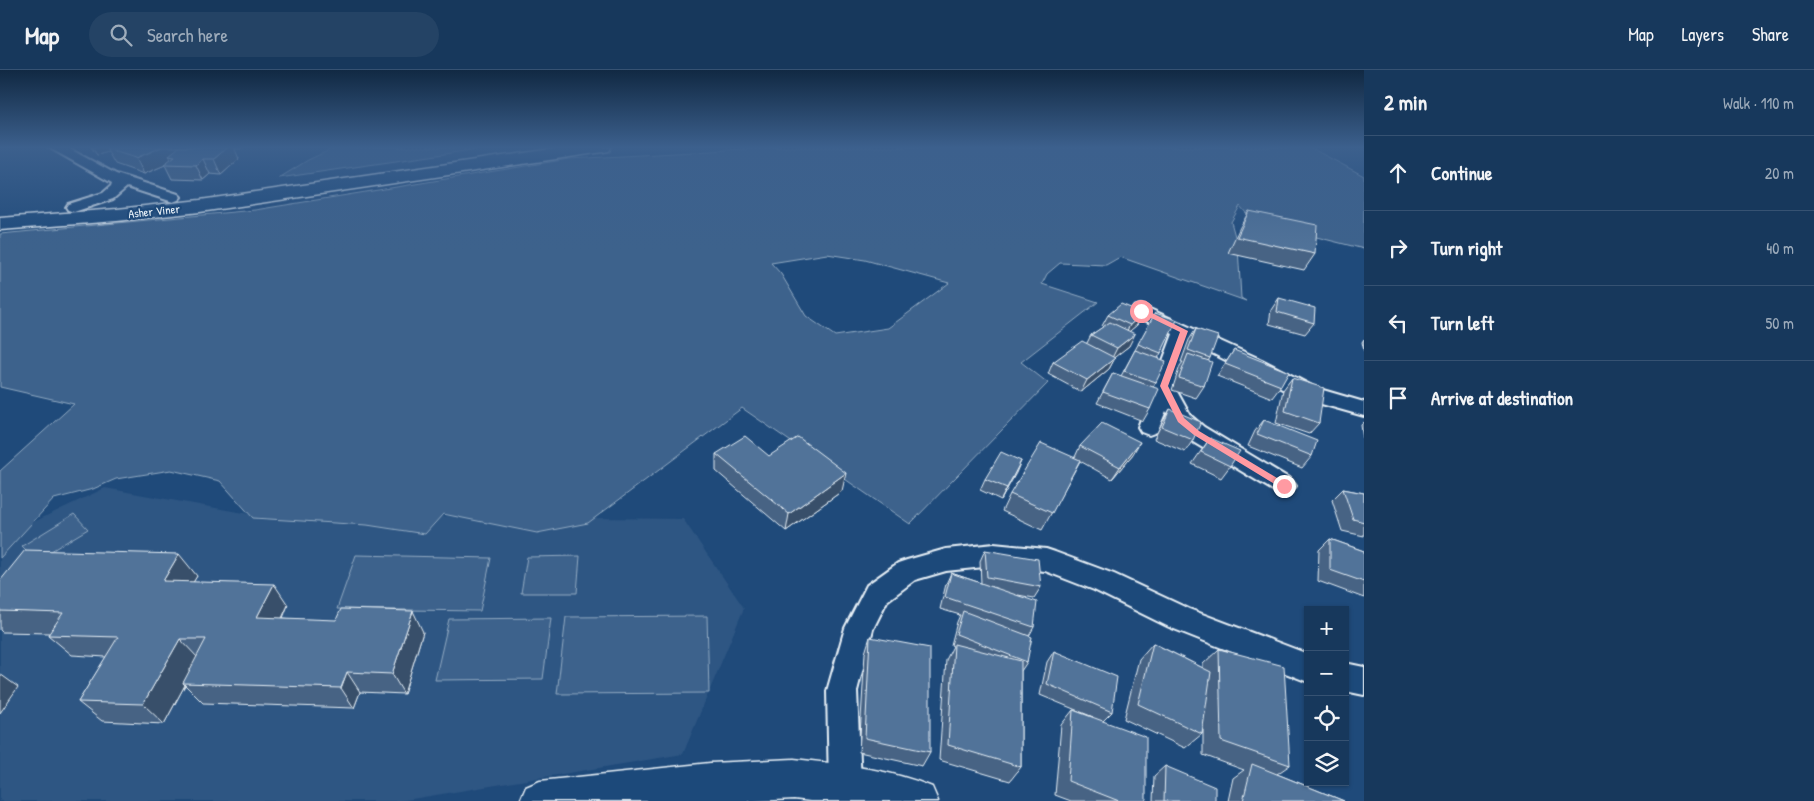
<!DOCTYPE html>
<meta charset="utf-8">
<style>
:root{--surface:#17385c;--page:#244365;--text:#f1f3f6;--muted:#9eacbb;--line:#365272}
body{margin:0;font-family:"Patrick Hand",sans-serif;background:var(--page);color:var(--text)}
.controls{position:absolute;right:15px;bottom:15px;display:grid;overflow:hidden;border-radius:0px;box-shadow:0 1px 4px #0004}
.controls button{width:45px;height:45px;display:grid;place-items:center;padding:0;border:0;border-bottom:1px solid var(--line);background:var(--surface);color:var(--text);font:25px sans-serif}
.stop{position:absolute;width:15px;height:15px;margin:-11px;border:4px solid #ff9aa2;border-radius:50%;background:#fff}
.stop.end{background:#ff9aa2;border-color:#fff;box-shadow:0 1px 5px #0008}
.list{margin:0;padding:0;list-style:none}
h2{display:flex;justify-content:space-between;align-items:center;height:65px;margin:0;padding:0 20px;font-size:21px}
h2 small{font-size:16px;font-weight:400;color:var(--muted)}
.list li{display:grid;grid-template-columns:32px 1fr auto;gap:15px;align-items:center;box-sizing:border-box;height:75px;padding:0 20px;border-top:1px solid var(--line)}
.list b{display:block;font-size:19px;white-space:nowrap}
.list em{font-size:16px;font-style:normal;color:var(--muted)}
.icon{flex:none;width:28px;height:28px;fill:none;stroke:currentColor;stroke-width:2;stroke-linecap:round;stroke-linejoin:round}
.map{position:relative;flex:none;width:1364px;height:731px;overflow:hidden}
header{display:flex;align-items:center;gap:30px;box-sizing:border-box;height:70px;padding:0 25px;background:var(--surface);border-bottom:1px solid var(--line)}
header strong{font-size:24px}
nav{display:flex;gap:28px;margin-inline-start:auto;font-size:18px}
.search{width:350px;height:45px;background:var(--page);display:flex;align-items:center;gap:12px;box-sizing:border-box;padding:0 18px;border-radius:28px;color:var(--muted);font-size:19px}
main{display:flex}
aside{flex:1;background:var(--surface)}
.map>svg:first-child{display:block}
.built{fill:#2e5683}
.green{fill:#3c628c;stroke:#92aac2;fill-rule:evenodd}
.lines{fill:none;stroke-linecap:round;stroke-linejoin:round}
.street-casing{stroke:#e8f1f8;stroke-width:4}
.secondary-casing{stroke:#e8f1f8;stroke-width:3}
.street{fill:#1f4a7a;fill-rule:evenodd}
.secondary{fill:#1f4a7a;fill-rule:evenodd}
.wall{fill:#466384;stroke:#e8f1f8}
.shaded-wall{fill:#39506b;stroke:#e8f1f8}
.building{fill:#517399;stroke:#e8f1f8}
.route{fill:#ff9aa2}
.labels{text-anchor:middle;dominant-baseline:central;stroke-width:4.5;stroke-linejoin:round;paint-order:stroke}
.far-street-label{font-size:12px;fill:#e8f1f8;stroke:#1f4a7a}
</style>
<header>
<strong>Map</strong>
<div class="search"><svg class="icon" aria-label="search" viewBox="0 0 24 24"><circle cx="10" cy="10" r="6"/><path d="M15 15l6 6"/></svg>Search here</div>
<nav><a>Map</a><a>Layers</a><a>Share</a></nav>
</header>
<main>
<div class="map">
<svg width="1364" height="731" viewBox="0 0 1364 731">
<rect width="100%" height="100%" fill="#1f4a7a"/>
<filter id="ink" filterUnits="userSpaceOnUse"><feTurbulence type="fractalNoise" baseFrequency=".02" numOctaves="2"/><feDisplacementMap in="SourceGraphic" scale="10" xChannelSelector="R" yChannelSelector="G"/><feConvolveMatrix kernelMatrix="1 2 1 2 8 2 1 2 1" color-interpolation-filters="sRGB"/></filter>
<g filter="url(#ink)">
<path class="built" d="M105,418L249,444L683,449L744,538L683,684L400,731H0V468Z"/>
<path class="green" d="M336,77H492L279,108L308,90Z
M781,77H1309L1364,106V179L1253,151L1240,136L1231,152L1238,177L1241,228L1246,231L1120,187L1106,195L1060,193L1047,204L1042,214L1098,232L1021,292L1048,313L910,454L742,338L588,453L537,463L443,444L425,464L367,455L253,448L220,411L171,400L116,409L93,419L54,429L0,488V401L74,334L0,317V164L255,140L569,89ZM827,184L865,190L949,213L888,258L835,266L806,246L781,204L771,193Z
M74,444L88,459L36,490L22,476Z
M356,485L491,488L480,541L337,539Z
M580,486L577,523H521L527,487Z
M707,546L709,623L557,624L566,547Z
M551,548L543,609L435,610L449,549Z"/>
<g class="lines">
<g class="street-casing">
<path id="street" d="M48,77H66L116,104L178,124L181,127L178,130L173,132L127,117L113,129L74,142L68,140L66,137L68,134L103,123L111,116L112,113Z
M1141,235L1262,290L1316,318L1364,332V346L1300,328L1190,272L1174,316L1190,345L1204,357L1292,410L1296,416L1292,422L1284,425L1276,422L1188,369L1173,355L1166,341L1157,362L1149,365L1141,362L1138,357L1173,264L1134,245L1132,241L1134,237Z
M994,474L1046,479L1055,482L1114,504L1189,539L1308,584V612L1169,557L1094,520L1045,501L994,496L946,501L915,510L887,531L873,559L857,621L861,715L857,727L846,731L833,727L829,715L827,621L845,558L867,515L898,493L907,490L946,479Z
M1345,593L1364,597V625L1345,621Z"/>
</g>
<g class="secondary-casing">
<path id="secondary" d="M565,77H611L609,81L603,82L200,142L117,151L0,160V148L117,139L200,130Z
M794,689C840,694 890,699 932,717L938,731H810L794,729L754,731H520L526,717L540,711L710,693Z"/>
</g>
<use href="#street" class="street"/>
<use href="#secondary" class="secondary"/>
</g>
<path class="wall" d="M91,77H243L241,79H234L239,89L221,105L210,104L203,110L172,109L165,95L144,104L115,94L108,82L97,85Z
M1249,141L1315,184L1304,200L1228,183L1240,157Z
M1279,228L1314,253L1305,264L1269,254L1271,240Z
M1143,243L1137,255L1129,261V276L1114,287L1115,288L1109,299L1081,322L1048,304L1053,292L1087,273L1091,265L1103,257L1102,256L1108,245Z
M1155,243L1161,283L1158,288L1156,312L1153,317L1150,339L1143,351L1097,333L1113,303L1121,306Z
M1196,259L1210,288L1208,291L1204,316L1196,328L1172,320L1180,296L1183,292H1181L1189,270Z
M1364,269V281L1362,272Z
M1234,280L1281,316L1272,328L1217,306Z
M1292,308L1319,353L1309,364L1276,353L1283,320Z
M1170,339L1193,370L1185,382L1154,369L1163,351Z
M1264,350L1312,386L1302,398L1248,376L1255,361Z
M1364,352V376L1361,355Z
M1210,368L1230,396L1221,408L1192,394Z
M1080,376L1133,384L1112,409L1080,391L1042,460L1002,441L1010,424L1075,387Z
M716,384L769,386L842,421L786,461L716,401Z
M1021,391L1001,430L980,420L985,409Z
M1343,419L1364,423V466L1342,461L1332,430Z
M1330,469L1364,481V528L1318,511L1319,480Z
M985,480L1041,517L1034,528L1018,525L1034,557L1029,566L1027,592L1021,601V697L1010,711L939,690L946,590L953,576L951,575L957,552L960,545L940,539L946,514L951,503L981,513L980,491Z
M197,506L193,512L288,535L283,548L423,562L404,624L360,622L354,638L203,633L185,615L164,654L102,651L78,632L106,587L72,585L48,565L49,563L2,562L0,560V511Z
M870,567L930,682L922,696L859,682L865,583Z
M1153,573L1203,598V594L1219,579L1290,695L1277,704L1344,731H1228L1233,708L1244,700L1203,685V656L1202,664L1185,678L1124,649L1139,589Z
M1054,581L1112,642L1103,651L1146,731H1071L1055,725L1061,655L1073,640L1093,647L1040,625L1047,592Z
M1165,696L1215,731H1153L1154,706Z"/>
<path class="shaded-wall" d="M92,77H126L106,79L108,82L97,85Z
M162,77H181L175,86L169,85L172,91L164,94L165,95L144,104L136,88Z
M228,77H234L239,89L221,105L214,89Z
M203,89L210,104L203,110L196,95Z
M1143,243L1137,255L1124,266L1130,255Z
M1135,264L1129,276L1111,290L1117,278Z
M1115,288L1109,299L1081,322L1087,310Z
M1140,372L1133,384L1112,409L1120,397Z
M1021,391L1016,403L1001,430L1007,418Z
M846,403L842,421L786,461L789,444Z
M179,484L197,506L181,532L163,511Z
M274,514L288,535L273,568L257,547Z
M413,541L423,562L404,624L392,604Z
M180,569L199,589L183,613L185,615L164,654L143,634Z
M347,602L360,622L354,638L341,618Z
M0,604L18,617L0,643Z"/>
<path class="building" d="M109,77H162L136,88L106,79Z
M179,77H228L214,89H203L196,95L164,94L175,86L169,85Z
M1249,141L1317,155L1315,184L1237,167Z
M1279,228L1315,238L1314,253L1277,242Z
M1121,234L1143,243L1130,255L1108,245Z
M1155,243L1177,250L1161,283L1138,274Z
M1110,252L1135,264L1117,278L1091,265Z
M1196,259L1218,266L1210,288L1188,280Z
M1082,271L1115,288L1087,310L1053,292Z
M1135,280L1166,291L1156,312L1124,301Z
M1234,280L1289,302L1281,316L1225,294Z
M1188,284L1212,292L1204,316L1179,308Z
M1113,303L1159,319L1150,339L1103,322Z
M1292,308L1324,318L1319,353L1285,341Z
M1170,339L1201,352L1193,370L1162,357Z
M1264,350L1317,371L1312,386L1257,364Z
M1102,353L1140,372L1120,397L1080,376Z
M745,366L769,386L798,367L846,403L789,444L716,384Z
M1210,368L1240,381L1230,396L1201,382Z
M1041,373L1080,390L1052,443L1010,424Z
M1001,382L1021,391L1007,418L985,409Z
M1343,419L1364,423V452L1353,449Z
M1330,469L1364,481V512L1330,500Z
M25,480L179,484L163,511L274,514L257,547L336,550L341,539L413,541L392,604L347,602L341,618L183,613L206,569H180L143,634L78,632L118,567L48,565L63,543L0,541V511Z
M985,480L1038,489L1041,517L987,507Z
M951,503L1037,532L1034,557L945,527Z
M963,541L1032,567L1027,592L956,564Z
M870,567L930,578V682L865,668Z
M1153,573L1211,602L1202,664L1138,634Z
M954,574L1021,591V697L948,675Z
M1219,579L1284,596L1290,695L1221,671Z
M1054,581L1117,607L1112,642L1047,614Z
M1073,640L1146,667V731H1119L1068,711Z
M1252,694L1344,731H1243Z
M1165,696L1215,717V731H1164Z"/>
</g>
<linearGradient id="sky" x2="0" y2="1"><stop stop-color="#112943"/><stop offset="0.43" stop-color="#3c608d"/><stop offset="1" stop-color="#3c608d" stop-opacity="0"/></linearGradient>
<rect width="1364" height="180" fill="url(#sky)"/>
<path class="route" d="M1139,239H1144L1188,261L1168,316L1184,348L1199,361L1287,414V418H1281L1194,365L1178,352L1160,316L1180,262L1139,242Z"/>
<g class="labels">
<g class="far-street-label">
<text transform="translate(154 141) rotate(-6)">Asher Viner</text>
</g>
</g>
</svg>
<div class="controls">
<button>+</button>
<button>−</button>
<button><svg class="icon" aria-label="locate" viewBox="0 0 24 24"><circle cx="12" cy="12" r="6"/><path d="M12 2v4M12 18v4M2 12h4M18 12h4"/></svg></button>
<button><svg class="icon" aria-label="layers" viewBox="0 0 24 24"><path d="M12 4l9 5-9 5-9-5zM3 14l9 5 9-5"/></svg></button>
</div>
<div class="stop" style="left:1141px;top:241px"></div>
<div class="stop end" style="left:1284px;top:416px"></div>
</div>
<aside>
<h2>2 min<small>Walk · 110 m</small></h2>
<ul class="list">
<li><svg class="icon" aria-label="ahead" viewBox="0 0 24 24"><path d="M12 20V5M6 11l6-6 6 6"/></svg><div><b>Continue</b></div><em>20 m</em></li>
<li><svg class="icon" aria-label="right" viewBox="0 0 24 24"><path d="M7 20v-9h11M14 6l5 5-5 5"/></svg><div><b>Turn right</b></div><em>40 m</em></li>
<li><svg class="icon" aria-label="left" viewBox="0 0 24 24"><path d="M17 20v-9H6M10 6l-5 5 5 5"/></svg><div><b>Turn left</b></div><em>50 m</em></li>
<li><svg class="icon" aria-label="arrive" viewBox="0 0 24 24"><path d="M6 21V4h12l-3 4 3 4H6"/></svg><div><b>Arrive at destination</b></div></li>
</ul>
</aside>
</main>
